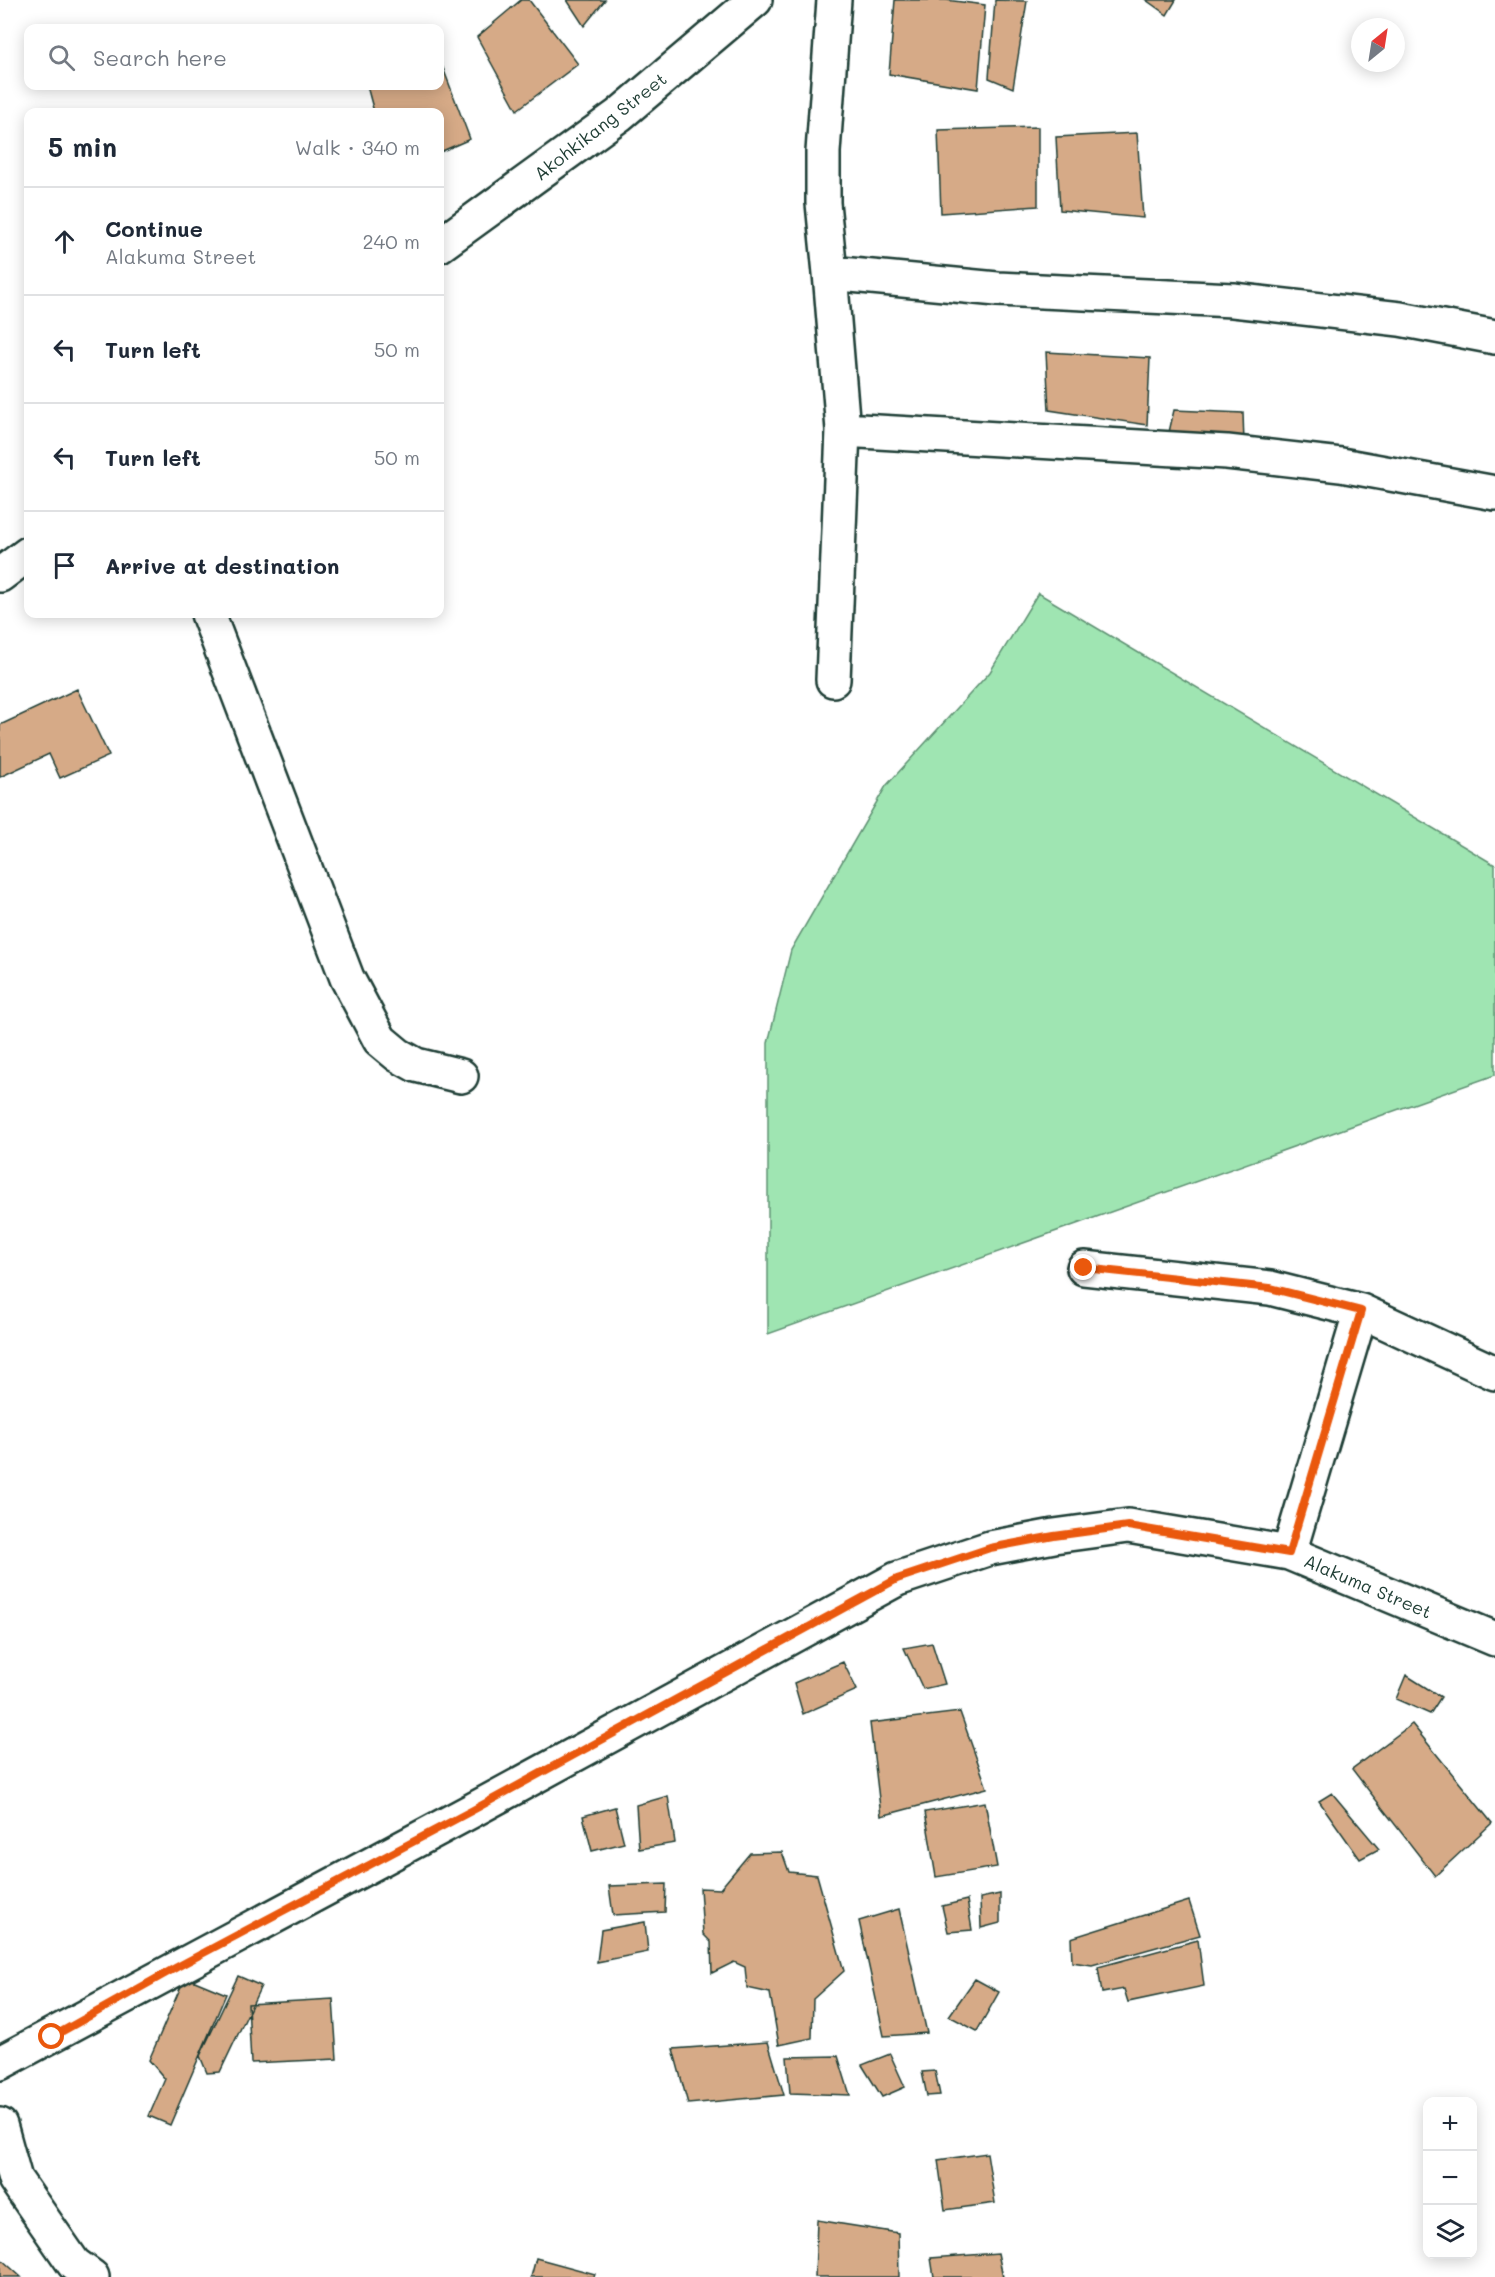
<!DOCTYPE html>
<meta charset="utf-8">
<style>
:root{--surface:#fff;--page:#f6f6f7;--text:#1f2937;--muted:#747a83;--line:#e0e1e3}
body{margin:0;font-family:Mali,sans-serif;background:var(--page);color:var(--text)}
.controls{position:absolute;right:18px;bottom:18px;display:grid;overflow:hidden;border-radius:12px;box-shadow:0 3px 15px #0003}
.controls button{width:54px;height:54px;display:grid;place-items:center;padding:0;border:0;border-bottom:2px solid var(--line);background:var(--surface);color:var(--text);font:30px sans-serif}
.compass{position:absolute;left:1351px;top:18px;width:54px;height:54px;border-radius:50%;background:var(--surface);box-shadow:0 3px 15px #0003;rotate:30deg}
.stop{position:absolute;width:18px;height:18px;margin:-14px;border:4px solid #ea580c;border-radius:50%;background:#fff}
.stop.end{background:#ea580c;border-color:#fff;box-shadow:0 2px 6px #0008}
.list{margin:0;padding:0;list-style:none}
h2{display:flex;justify-content:space-between;align-items:center;height:78px;margin:0;padding:0 24px;font-size:26px}
h2 small{font-size:20px;font-weight:400;color:var(--muted)}
.list li{display:grid;grid-template-columns:39px 1fr auto;gap:18px;align-items:center;box-sizing:border-box;height:108px;padding:0 24px;border-top:2px solid var(--line)}
.list b{display:block;font-size:22px;white-space:nowrap}
.list p{margin:0;font-size:20px;white-space:nowrap;color:var(--muted)}
.list em{font-size:20px;font-style:normal;color:var(--muted)}
.icon{flex:none;width:33px;height:33px;fill:none;stroke:currentColor;stroke-width:2;stroke-linecap:round;stroke-linejoin:round}
.map{position:relative;flex:none;width:1495px;height:2277px;overflow:hidden}
.search{position:absolute;background:var(--surface);box-shadow:0 3px 15px #0003;left:24px;top:24px;width:420px;height:66px;display:flex;align-items:center;gap:15px;box-sizing:border-box;padding:0 21px;border-radius:12px;color:var(--muted);font-size:22px}
.panel{position:absolute;background:var(--surface);box-shadow:0 3px 15px #0003;left:24px;top:108px;width:420px;height:510px;border-radius:12px}
.map>svg:first-child{display:block}
.green{fill:#9fe5b2;stroke:#5f9173;stroke-width:1.5}
.building{fill:#d6aa87;stroke:#1f3d34;stroke-width:1.5}
.lines{fill:none;stroke-linecap:round;stroke-linejoin:round}
.street-casing{stroke:#1f3d34;stroke-width:38}
.secondary-casing{stroke:#1f3d34;stroke-width:38}
.street{stroke:#fff;stroke-width:33}
.secondary{stroke:#fff;stroke-width:33}
.route{stroke:#ea580c;stroke-width:8}
.labels{text-anchor:middle;dominant-baseline:central;stroke-width:4.5;stroke-linejoin:round;paint-order:stroke}
.street-label{font-size:18px;fill:#1f3d34;stroke:#fff}
</style>
<div class="map">
<svg width="1495" height="2277" viewBox="0 0 1495 2277">
<rect width="100%" height="100%" fill="#fff"/>
<filter id="ink" filterUnits="userSpaceOnUse"><feTurbulence type="fractalNoise" baseFrequency=".0167" numOctaves="2"/><feDisplacementMap in="SourceGraphic" scale="12" xChannelSelector="R" yChannelSelector="G"/><feConvolveMatrix kernelMatrix="1 2 1 2 8 2 1 2 1" color-interpolation-filters="sRGB"/></filter>
<g filter="url(#ink)">
<path class="green" d="M1038,593L1495,865V1075L768,1334V1043L791,950L886,786L990,672Z"/>
<path class="building" d="M521,0H529L578,64L517,110L477,37Z
M567,0H605L584,26Z
M895,0H946L985,5L978,89L889,74Z
M995,0L1027,1L1013,88L989,78Z
M1146,0H1176L1167,15Z
M440,60L470,139L440,152V112H374L367,86H440Z
M1038,127V206L941,213L938,130Z
M1137,133L1143,218L1060,210L1056,137Z
M1046,352L1150,358L1147,425L1049,410Z
M1174,410L1243,413L1244,444L1167,441Z
M77,689L109,756L60,778L49,754L0,777V725Z
M932,1643L945,1684L923,1689L904,1648Z
M843,1662L857,1690L803,1714L794,1683Z
M1406,1675L1441,1697L1430,1714L1396,1699Z
M960,1712L987,1788L881,1816L870,1723Z
M1412,1724L1492,1823L1435,1876L1352,1769Z
M1332,1793L1379,1849L1360,1859L1319,1801Z
M668,1796L675,1843L639,1849L636,1805Z
M985,1802L997,1867L936,1877L925,1812Z
M615,1807L624,1843L592,1851L583,1816Z
M782,1852L789,1872L817,1875L844,1971L813,1999L812,2038L779,2045L770,1993L747,1988L745,1967L734,1962L712,1973L711,1942L703,1934L700,1888L720,1889L750,1853Z
M666,1884L665,1912L613,1915L609,1886Z
M1000,1894V1923L981,1928L980,1898Z
M967,1900L972,1930L948,1932L942,1906Z
M1189,1901L1200,1935L1092,1965L1072,1962L1071,1938Z
M899,1909L927,2033L884,2036L859,1921Z
M645,1922L648,1952L597,1962L601,1930Z
M1198,1940L1204,1986L1128,2002L1124,1989L1102,1993L1098,1967Z
M238,1976L261,1986L220,2072L207,2073L200,2056Z
M185,1977L226,1994L170,2125L149,2116L165,2079L149,2060Z
M975,1979L999,1992L977,2031L949,2016Z
M333,1999L337,2059L251,2063L248,2004Z
M768,2042L784,2095L688,2104L673,2049Z
M890,2054L905,2087L882,2097L862,2065Z
M838,2056L850,2095L790,2093L787,2057Z
M935,2071L940,2095L927,2096L922,2072Z
M987,2153L995,2203L945,2210L938,2160Z
M817,2220L898,2233L899,2277H815Z
M998,2253L1003,2277H934L931,2258Z
M0,2258L21,2277H0Z
M536,2258L595,2274L594,2277H531Z"/>
<g class="lines">
<g class="street-casing">
<path id="street" d="M834,0L823,152V203L830,273L997,289L1233,300L1400,319L1495,337
M830,273L843,430L833,680
M843,430L1227,452L1341,465L1495,493
M208,614L347,978L380,1040L398,1055L416,1065L461,1076
M1084,1268L1270,1288L1361,1311L1495,1373
M1289,1553L1361,1311
M0,2063L473,1810L897,1579L990,1548L1054,1536L1128,1526L1289,1553L1495,1639
M0,2125L15,2179L74,2264L92,2277"/>
</g>
<g class="secondary-casing">
<path id="secondary" d="M440,245L619,115L755,0
M0,575L28,554"/>
</g>
<use href="#street" class="street"/>
<use href="#secondary" class="secondary"/>
</g>
</g>
<g class="lines" filter="url(#ink)">
<path class="route" d="M52,2037L177,1967L473,1810L897,1579L990,1548L1054,1536L1128,1526L1289,1553L1361,1311L1270,1288L1084,1268"/>
</g>
<g class="labels">
<g class="street-label">
<text transform="translate(600 126) rotate(-38)">Akohkikang Street</text>
<text transform="translate(1368 1586) rotate(23)">Alakuma Street</text>
</g>
</g>
</svg>
<div class="controls">
<button>+</button>
<button>−</button>
<button><svg class="icon" aria-label="layers" viewBox="0 0 24 24"><path d="M12 4l9 5-9 5-9-5zM3 14l9 5 9-5"/></svg></button>
</div>
<svg class="compass" viewBox="-18 -18 36 36"><path d="M0-13l5 13h-10z" fill="#e53935"/><path d="M0 13l5-13h-10z" fill="#747a83"/></svg>
<div class="stop" style="left:52px;top:2037px"></div>
<div class="stop end" style="left:1084px;top:1268px"></div>
<div class="search"><svg class="icon" aria-label="search" viewBox="0 0 24 24"><circle cx="10" cy="10" r="6"/><path d="M15 15l6 6"/></svg>Search here</div>
<section class="panel">
<h2>5 min<small>Walk · 340 m</small></h2>
<ul class="list">
<li><svg class="icon" aria-label="ahead" viewBox="0 0 24 24"><path d="M12 20V5M6 11l6-6 6 6"/></svg><div><b>Continue</b><p>Alakuma Street</p></div><em>240 m</em></li>
<li><svg class="icon" aria-label="left" viewBox="0 0 24 24"><path d="M17 20v-9H6M10 6l-5 5 5 5"/></svg><div><b>Turn left</b></div><em>50 m</em></li>
<li><svg class="icon" aria-label="left" viewBox="0 0 24 24"><path d="M17 20v-9H6M10 6l-5 5 5 5"/></svg><div><b>Turn left</b></div><em>50 m</em></li>
<li><svg class="icon" aria-label="arrive" viewBox="0 0 24 24"><path d="M6 21V4h12l-3 4 3 4H6"/></svg><div><b>Arrive at destination</b></div></li>
</ul>
</section>
</div>
